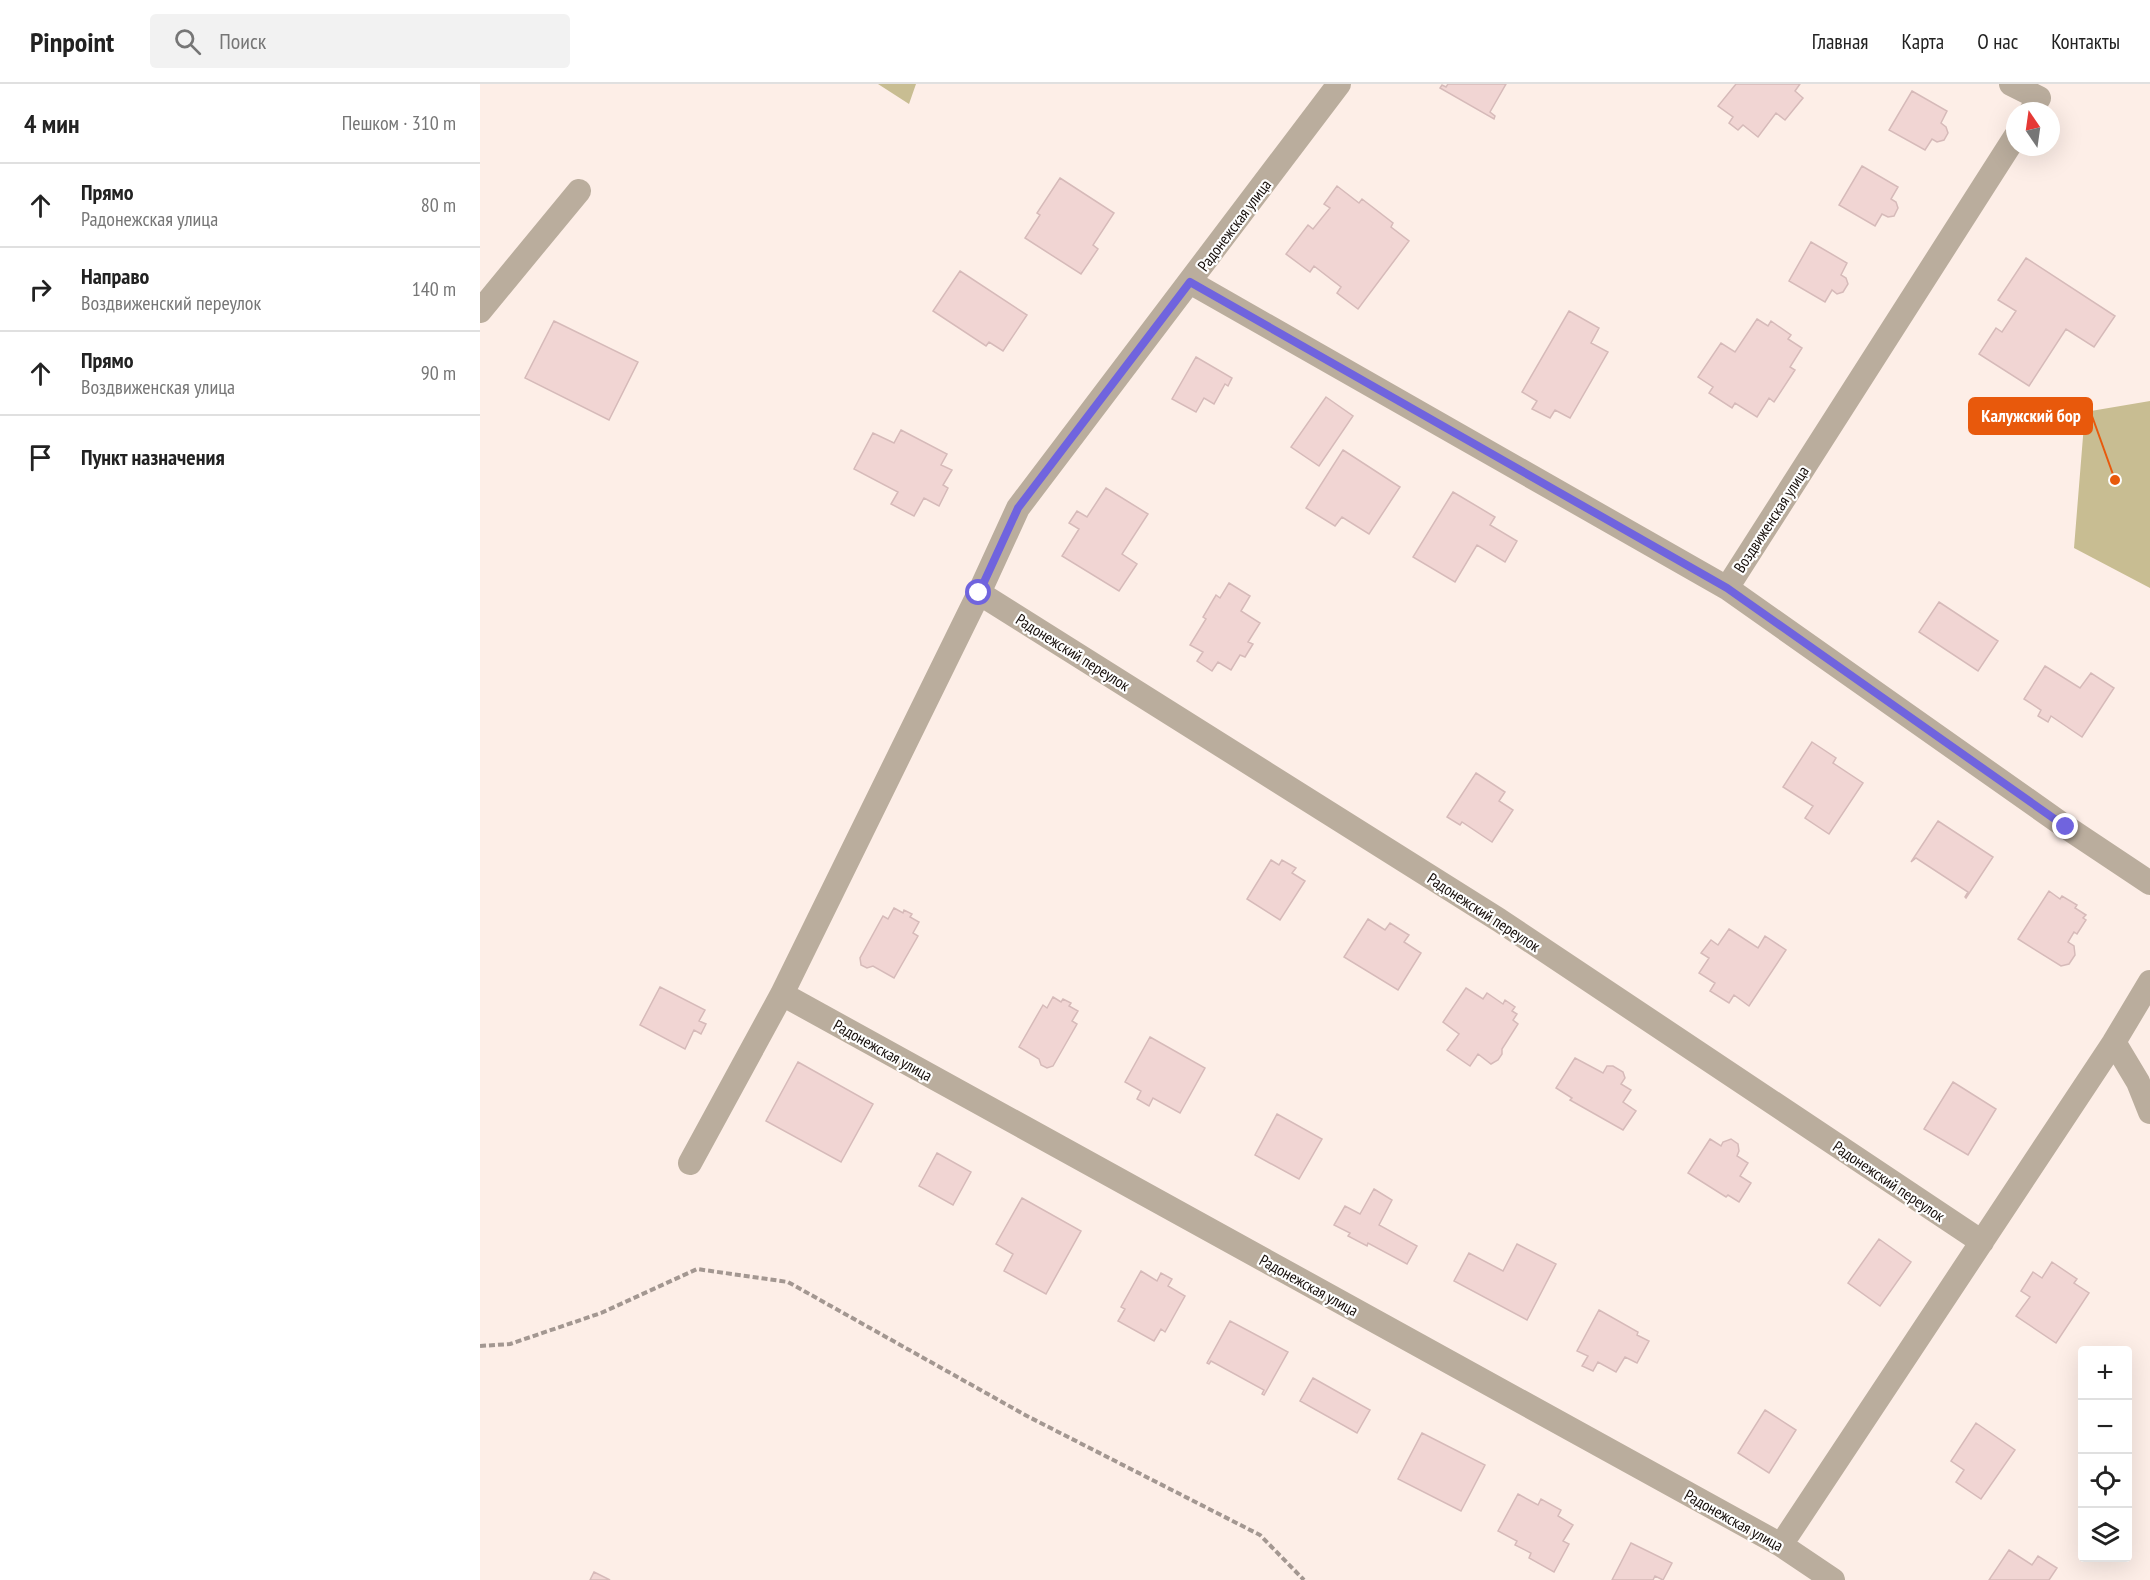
<!DOCTYPE html>
<html lang="ru">
<meta charset="utf-8">
<style>
:root{--surface:#fff;--page:#f2f2f2;--text:#222;--muted:#767676;--line:#e0e0e0}
body{margin:0;font-family:"PT Sans Narrow",sans-serif;background:var(--page);color:var(--text)}
.controls{position:absolute;right:18px;bottom:18px;display:grid;overflow:hidden;border-radius:6px;box-shadow:0 6px 24px #0002}
.controls button{width:54px;height:54px;display:grid;place-items:center;padding:0;border:0;border-bottom:2px solid var(--line);background:var(--surface);color:var(--text);font:30px sans-serif}
.compass{position:absolute;left:1526px;top:18px;width:54px;height:54px;border-radius:50%;background:var(--surface);box-shadow:0 6px 24px #0002;rotate:347deg}
.stop{position:absolute;width:18px;height:18px;margin:-14px;border:4px solid #7064de;border-radius:50%;background:#fff}
.stop.end{background:#7064de;border-color:#fff;box-shadow:0 2px 6px #0008}
.list{margin:0;padding:0;list-style:none}
h2{display:flex;justify-content:space-between;align-items:center;height:78px;margin:0;padding:0 24px;font-size:26px}
h2 small{font-size:20px;font-weight:400;color:var(--muted)}
.list li{display:grid;grid-template-columns:39px 1fr auto;gap:18px;align-items:center;box-sizing:border-box;height:84px;padding:0 24px;border-top:2px solid var(--line)}
.list b{display:block;font-size:22px;white-space:nowrap}
.list p{margin:0;font-size:20px;white-space:nowrap;color:var(--muted)}
.list em{font-size:20px;font-style:normal;color:var(--muted)}
.icon{flex:none;width:33px;height:33px;fill:none;stroke:currentColor;stroke-width:2;stroke-linecap:round;stroke-linejoin:round}
.map{position:relative;flex:none;width:1670px;height:1496px;overflow:hidden}
header{display:flex;align-items:center;gap:36px;box-sizing:border-box;height:84px;padding:0 30px;background:var(--surface);border-bottom:2px solid var(--line)}
header strong{font-size:28px}
nav{display:flex;gap:33px;margin-inline-start:auto;font-size:21px}
.search{width:420px;height:54px;background:var(--page);display:flex;align-items:center;gap:15px;box-sizing:border-box;padding:0 21px;border-radius:6px;color:var(--muted);font-size:22px}
main{display:flex}
aside{flex:1;background:var(--surface)}
.map>svg:first-child{display:block}
.forest{fill:#c8bd92}
.building{fill:#f1d5d3;stroke:#d6bab9;stroke-width:1.5}
.lines{fill:none;stroke-linecap:round;stroke-linejoin:round}
.path{stroke:#a39791;stroke-width:4;stroke-dasharray:6 3;stroke-linecap:butt}
.street{stroke:#baad9d;stroke-width:24}
.route{stroke:#7064de;stroke-width:8}
.labels{text-anchor:middle;dominant-baseline:central;stroke-width:4.5;stroke-linejoin:round;paint-order:stroke}
.street-label{font-size:16px;fill:#150d09;stroke:#fefefe}
.leader{fill:none;stroke:#e8590c;stroke-width:2}
.callout-dot{fill:#e8590c;stroke:#fefefe;stroke-width:2}
.callout{fill:#e8590c;stroke:#e8590c;stroke-width:2}
.callout-label{font-size:18px;text-anchor:middle;font-weight:bold;fill:#fff}
</style>
<header>
<strong>Pinpoint</strong>
<div class="search"><svg class="icon" aria-label="search" viewBox="0 0 24 24"><circle cx="10" cy="10" r="6"/><path d="M15 15l6 6"/></svg>Поиск</div>
<nav><a>Главная</a><a>Карта</a><a>О нас</a><a>Контакты</a></nav>
</header>
<main>
<aside>
<h2>4 мин<small>Пешком · 310 m</small></h2>
<ul class="list">
<li><svg class="icon" aria-label="ahead" viewBox="0 0 24 24"><path d="M12 20V5M6 11l6-6 6 6"/></svg><div><b>Прямо</b><p>Радонежская улица</p></div><em>80 m</em></li>
<li><svg class="icon" aria-label="right" viewBox="0 0 24 24"><path d="M7 20v-9h11M14 6l5 5-5 5"/></svg><div><b>Направо</b><p>Воздвиженский переулок</p></div><em>140 m</em></li>
<li><svg class="icon" aria-label="ahead" viewBox="0 0 24 24"><path d="M12 20V5M6 11l6-6 6 6"/></svg><div><b>Прямо</b><p>Воздвиженская улица</p></div><em>90 m</em></li>
<li><svg class="icon" aria-label="arrive" viewBox="0 0 24 24"><path d="M6 21V4h12l-3 4 3 4H6"/></svg><div><b>Пункт назначения</b></div></li>
</ul>
</aside>
<div class="map">
<svg width="1670" height="1496" viewBox="0 0 1670 1496">
<rect width="100%" height="100%" fill="#fdeee7"/>
<path class="forest" d="M398,0H436L429,20Z
M1670,317V504L1594,464L1605,328Z"/>
<path class="building" d="M968,0H1026L1010,28L1015,32L1014,35L960,4L962,1L966,3Z
M1256,0H1320L1315,7L1323,14L1305,36L1296,29L1278,53L1263,41L1258,46L1249,39L1253,33L1238,22Z
M1432,7L1467,27L1461,39L1466,43L1468,49L1464,56L1457,58L1452,55L1445,66L1409,46Z
M1382,82L1418,103L1411,115L1416,118L1418,124L1414,132L1408,133L1402,130L1395,142L1359,121Z
M580,94L634,129L613,161L618,165L601,190L545,154L560,131L557,129Z
M857,102L879,119L882,115L913,139L911,143L929,157L878,225L857,209L861,203L834,182L830,188L806,170L828,141L833,145L850,124L844,120Z
M1331,158L1367,179L1361,191L1366,194L1368,200L1363,208L1357,210L1352,206L1345,218L1309,197Z
M1546,174L1635,232L1614,263L1586,245L1549,302L1499,270L1516,244L1522,248L1536,227L1518,216Z
M480,187L547,231L523,267L509,258L506,262L453,227Z
M1089,227L1119,244L1111,259L1128,268L1090,334L1075,326L1070,334L1052,325L1057,317L1042,308Z
M1277,235L1288,242L1291,237L1311,251L1308,255L1322,264L1310,283L1315,286L1294,318L1289,314L1277,333L1255,319L1252,324L1229,309L1233,303L1218,293L1241,259L1255,268Z
M74,237L158,278L129,336L45,294Z
M716,273L752,294L748,302L745,300L734,320L724,314L716,328L692,315Z
M846,313L873,332L839,382L811,363Z
M421,346L467,370L461,381L472,386L463,401L468,404L459,422L444,414L434,432L411,420L418,408L374,385L393,349L414,359Z
M863,366L920,403L889,450L862,433L855,442L826,424Z
M626,404L668,430L642,470L657,480L639,507L582,472L599,445L589,439L597,427L607,433Z
M973,408L1015,433L1010,441L1037,457L1025,478L997,461L975,498L933,473Z
M749,499L770,512L761,527L780,539L768,558L773,560L765,573L760,571L751,586L738,578L732,587L717,577L723,568L710,561L726,535L723,533L736,511L740,514Z
M1459,518L1518,557L1498,587L1439,548Z
M1565,582L1600,604L1611,589L1634,604L1602,653L1571,632L1568,638L1558,632L1561,626L1544,615Z
M1332,658L1356,674L1353,679L1383,699L1349,750L1325,734L1333,722L1303,703Z
M996,689L1025,708L1019,717L1033,726L1012,758L982,738L980,741L967,733Z
M1458,737L1513,773L1486,814L1485,813L1488,808L1436,774L1431,778Z
M791,776L799,781L802,776L816,784L812,789L825,797L800,836L767,815Z
M1569,807L1580,815L1582,812L1597,821L1595,824L1606,831L1603,834L1606,836L1597,850L1594,848L1588,858L1594,862L1595,871L1589,880L1581,882L1538,855Z
M414,824L423,829L424,826L432,830L430,833L439,838L433,849L438,852L414,894L393,882L387,884L381,881L380,874L403,832L408,835Z
M888,835L905,846L910,839L929,851L924,858L941,869L918,906L864,873Z
M1249,845L1278,864L1285,852L1306,866L1269,922L1254,911L1249,919L1230,907L1235,899L1219,889L1229,874L1221,869L1231,856L1238,861Z
M180,903L225,926L219,937L226,940L221,950L214,946L205,965L160,941Z
M986,904L1003,915L1007,909L1023,920L1025,916L1035,923L1032,927L1037,930L1033,936L1038,940L1022,965V970L1018,976L1011,980L998,970L990,982L967,966L979,950L963,938Z
M573,913L581,918L583,915L591,919L589,922L598,927L592,937L597,940L573,982L567,984L561,981L559,975L539,963L563,921L567,924Z
M670,953L725,984L700,1029L673,1014L669,1022L657,1015L661,1007L645,998Z
M1095,974L1123,989L1127,982H1133L1143,988L1145,994L1141,1000L1151,1006L1143,1018L1156,1027L1143,1046L1090,1016L1092,1014L1076,1004Z
M318,978L393,1020L361,1078L286,1037Z
M1473,998L1516,1025L1488,1071L1444,1045Z
M797,1030L842,1055L819,1095L775,1071Z
M1230,1055L1241,1062L1243,1058L1251,1055L1258,1060L1259,1067L1257,1072L1268,1079L1260,1092L1271,1099L1259,1118L1248,1111L1246,1113L1208,1089Z
M457,1069L491,1088L473,1121L439,1102Z
M894,1105L912,1116L899,1141L937,1162L927,1180L888,1159L887,1162L868,1152L870,1149L854,1141L865,1122L880,1130Z
M542,1114L601,1147L566,1210L524,1187L533,1170L516,1160Z
M1399,1155L1431,1178L1400,1222L1368,1199Z
M1037,1160L1076,1180L1047,1236L974,1197L989,1169L1023,1187Z
M1572,1178L1597,1195L1594,1199L1609,1209L1576,1259L1536,1232L1550,1213L1541,1207L1553,1188L1562,1194Z
M661,1187L677,1197L681,1189L692,1195L688,1202L705,1212L685,1248L681,1245L674,1257L638,1237L645,1225L641,1223Z
M1119,1226L1158,1248L1157,1251L1169,1257L1157,1279L1145,1273L1136,1288L1118,1278L1113,1287L1102,1282L1108,1272L1097,1267Z
M750,1237L808,1268L784,1311L782,1310L784,1306L731,1277L729,1280L727,1279Z
M833,1294L890,1326L877,1349L820,1317Z
M1285,1326L1316,1346L1289,1389L1258,1369Z
M1496,1339L1535,1366L1501,1415L1476,1398L1484,1386L1471,1377Z
M942,1349L1005,1381L981,1427L918,1395Z
M1038,1410L1058,1421L1061,1415L1081,1426L1078,1432L1093,1441L1083,1457L1089,1460L1074,1488L1049,1474L1051,1469L1035,1461L1037,1457L1018,1447Z
M1151,1459L1192,1479L1183,1496L1175,1492L1173,1496H1132Z
M1529,1466L1552,1481L1558,1472L1577,1484L1569,1496H1509Z
M114,1488L130,1496H110Z"/>
<g class="lines">
<path class="path" d="M0,1262L30,1260L121,1229L217,1185L308,1198L547,1332L780,1451L824,1496"/>
<path class="street" d="M1531,0L1559,14L1551,27
M710,198L1247,504L1586,743L1670,799
M0,227L99,107
M1247,504L1535,53
M499,509L1019,836L1502,1158
M1670,898L1634,958L1658,998L1670,1028
M302,910L1301,1461L1353,1496
M210,1079L302,910L499,509L538,424L859,0
M1301,1461L1634,958"/>
</g>
<g class="lines">
<path class="route" d="M499,509L538,424L710,198L1247,504L1586,743"/>
</g>
<g class="labels">
<g class="street-label">
<text transform="translate(754 141) rotate(-53)">Радонежская улица</text>
<text transform="translate(1291 435) rotate(-57)">Воздвиженская улица</text>
<text transform="translate(593 568) rotate(32)">Радонежский переулок</text>
<text transform="translate(1004 828) rotate(33)">Радонежский переулок</text>
<text transform="translate(403 966) rotate(29)">Радонежская улица</text>
<text transform="translate(1409 1097) rotate(34)">Радонежский переулок</text>
<text transform="translate(829 1201) rotate(29)">Радонежская улица</text>
<text transform="translate(1254 1436) rotate(29)">Радонежская улица</text>
</g>
</g>
<path class="leader" d="M1635 396L1612 332"/>
<circle class="callout-dot" cx="1635" cy="396" r="6"/>
<rect class="callout" x="1489" y="314" width="123" height="36" rx="6"/>
<g class="callout-label">
<text x="1551" y="338">Калужский бор</text>
</g>
</svg>
<div class="controls">
<button>+</button>
<button>−</button>
<button><svg class="icon" aria-label="locate" viewBox="0 0 24 24"><circle cx="12" cy="12" r="6"/><path d="M12 2v4M12 18v4M2 12h4M18 12h4"/></svg></button>
<button><svg class="icon" aria-label="layers" viewBox="0 0 24 24"><path d="M12 4l9 5-9 5-9-5zM3 14l9 5 9-5"/></svg></button>
</div>
<svg class="compass" viewBox="-18 -18 36 36"><path d="M0-13l5 13h-10z" fill="#e53935"/><path d="M0 13l5-13h-10z" fill="#767676"/></svg>
<div class="stop" style="left:499px;top:509px"></div>
<div class="stop end" style="left:1586px;top:743px"></div>
</div>
</main>
